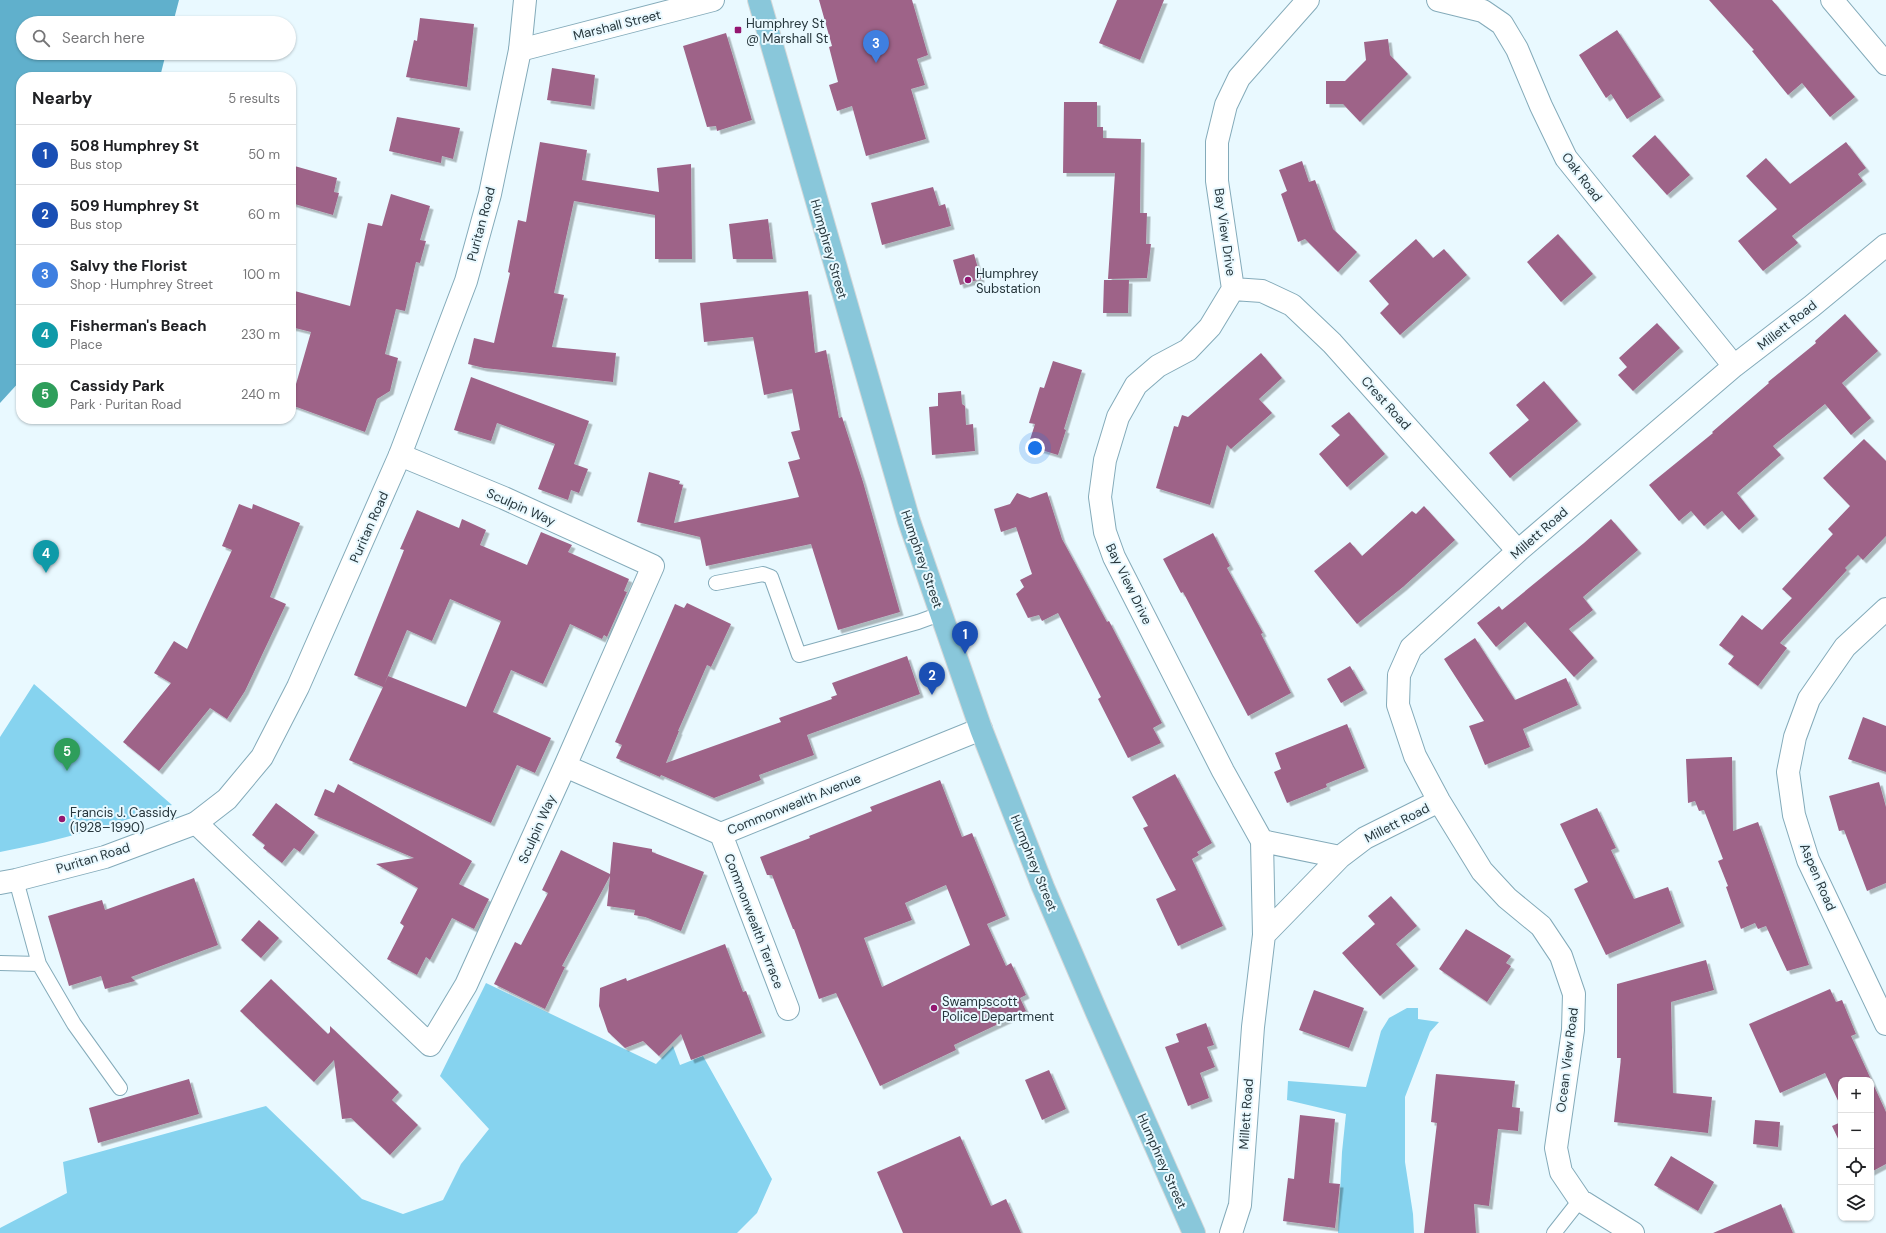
<!DOCTYPE html>
<meta charset="utf-8">
<style>
:root{--surface:#fff;--page:#f2f2f2;--text:#202124;--muted:#757577;--line:#e0e0e0;--accent:#d93025}
body{margin:0;font-family:"DM Sans",sans-serif;background:var(--page);color:var(--text)}
.controls{position:absolute;right:12px;bottom:12px;display:grid;overflow:hidden;border-radius:8px;box-shadow:0 1px 3px #0004}
.controls button{width:36px;height:36px;display:grid;place-items:center;padding:0;border:0;border-bottom:1px solid var(--line);background:var(--surface);color:var(--text);font:20px sans-serif}
.you{position:absolute;left:1035px;top:448px;width:14px;height:14px;margin:-10px;border:3px solid #fff;border-radius:50%;background:#1a73e8;box-shadow:0 0 0 6px #1a73e833}
.badge{display:grid;place-items:center;width:26px;height:26px;border-radius:50%;background:var(--accent);color:#fff;font-size:13px;font-weight:700}
.pin{position:absolute;translate:-50% -33px;filter:drop-shadow(0 1px 2px #0008)}
.pin::after{content:'';position:absolute;top:21px;width:14px;height:12px;background:inherit;clip-path:polygon(0 0,100% 0,50% 100%)}
.list{margin:0;padding:0;list-style:none}
h2{display:flex;justify-content:space-between;align-items:center;height:52px;margin:0;padding:0 16px;font-size:17px}
h2 small{font-size:13px;font-weight:400;color:var(--muted)}
.list li{display:grid;grid-template-columns:26px 1fr auto;gap:12px;align-items:center;box-sizing:border-box;height:60px;padding:0 16px;border-top:1px solid var(--line)}
.list b{display:block;font-size:15px;white-space:nowrap}
.list p{margin:0;font-size:13px;white-space:nowrap;color:var(--muted)}
.list em{font-size:13px;font-style:normal;color:var(--muted)}
.icon{flex:none;width:22px;height:22px;fill:none;stroke:currentColor;stroke-width:2;stroke-linecap:round;stroke-linejoin:round}
.map{position:relative;flex:none;width:1886px;height:1233px;overflow:hidden}
.search{position:absolute;background:var(--surface);box-shadow:0 1px 3px #0004;left:16px;top:16px;width:280px;height:44px;display:flex;align-items:center;gap:10px;box-sizing:border-box;padding:0 14px;border-radius:22px;color:var(--muted);font-size:15px}
.panel{position:absolute;background:var(--surface);box-shadow:0 1px 3px #0004;left:16px;top:72px;width:280px;height:352px;border-radius:16px}
.map>svg:first-child{display:block}
.green{fill:#86d3ef}
.water{fill:#60b0cc}
.building{fill:#9e6488;fill-rule:evenodd;filter:url(#shadow)}
.lines{fill:none;stroke-linecap:round;stroke-linejoin:round}
.lane-casing{stroke:#84abba;stroke-width:16}
.street-casing{stroke:#84abba;stroke-width:24}
.secondary-casing{stroke:#84abba;stroke-width:24}
.primary-casing{stroke:#d4d7d8;stroke-width:24}
.lane{stroke:#fff;stroke-width:14}
.street{stroke:#fff;stroke-width:22}
.secondary{stroke:#fff;stroke-width:22}
.primary{stroke:#89c7da;stroke-width:22}
.poi-dot{fill:#941670;stroke:#e9f9ff;stroke-width:1.5}
.labels{text-anchor:middle;dominant-baseline:central;stroke-width:4;stroke-linejoin:round;paint-order:stroke}
.poi-label{font-size:13px;fill:#27373d;stroke:#e9f9ff;text-anchor:start}
.street-label{font-size:13px;fill:#27373d;stroke:#e9f9ff}
</style>
<div class="map">
<svg width="1886" height="1233" viewBox="0 0 1886 1233">
<defs>
<filter id="shadow"><feDropShadow dx="3.5" dy="3.5" stdDeviation="0" flood-color="#0004"/></filter>
</defs>
<rect width="100%" height="100%" fill="#e9f9ff"/>
<path class="green" d="M34,684L172,805C115,824 59,841 0,852V737Z
M486,983L656,1064L673,1046L680,1065L703,1056L772,1179L757,1213L737,1233H0V1228L67,1193L63,1162L266,1106L362,1199L403,1214L443,1200L461,1164L489,1129L440,1076Z
M1407,1008H1418V1019L1439,1022L1430,1032L1405,1097V1162L1413,1214L1414,1233H1338L1342,1152L1346,1114L1287,1100L1288,1081L1366,1087L1381,1031L1389,1018Z"/>
<path class="water" d="M0,0H179L173,23H23V53H166L160,77H21V380L0,403Z"/>
<path class="building" d="M819,0H912L928,55L917,59L925,85L911,89L926,139L866,156L852,106L837,111L829,85L838,82L829,47L832,46Z
M1117,0H1164L1140,60L1099,43Z
M1709,0H1772L1855,97L1830,117L1802,83L1788,95L1752,51L1754,50Z
M420,18L474,24L467,87L406,77L414,40L417,41Z
M1617,30L1661,97L1627,119L1611,94L1606,98L1579,55Z
M726,33L752,120L717,131L716,126L707,127L683,46Z
M1388,39L1390,55L1408,74L1360,122L1343,104H1326V81H1345L1366,60L1364,42Z
M552,68L595,75L591,106L547,100Z
M1064,102H1097V127H1103V138L1141,139L1140,213H1147L1146,244H1151L1147,278L1108,279L1115,173H1063Z
M397,117L460,128L453,159L442,156L441,163L389,151Z
M1655,135L1690,175L1667,195L1632,156Z
M540,142L587,150L582,180L659,192L657,168L691,164L692,259H655V215L574,201L554,293L564,295L552,347L616,353L613,382L484,368L468,364L474,338L494,343L510,273L508,272L518,220L526,222Z
M1846,142L1866,168L1858,174L1863,181L1792,236L1798,243L1763,271L1738,241L1777,209L1746,176L1766,158L1790,184Z
M1302,161L1309,182L1315,180L1333,229L1357,252L1338,272L1305,239L1298,242L1281,194L1287,191L1279,170Z
M291,165L337,178L334,192L339,193L333,215L291,203Z
M933,187L939,206L945,204L951,226L882,245L871,203Z
M391,194L430,206L420,240L426,241L420,263L416,262L405,311L396,309L385,354L398,358L390,391L377,399L365,432L291,405V382L296,384L311,332L291,327V290L350,306L368,223L382,226Z
M768,219L773,259H733L729,224Z
M1558,234L1593,274L1561,302L1527,262Z
M1416,239L1433,258L1444,249L1467,275L1400,335L1380,313L1389,304L1369,281Z
M974,254L981,279L960,285L953,260Z
M1104,280H1129L1128,313H1103Z
M808,291L815,353L826,350L839,418L842,417L863,482L900,612L838,630L811,544L706,566L700,537L637,522L649,472L680,481L679,484L683,485L674,523L799,497L788,462L800,459L791,432L800,430L792,389L764,395L753,337L704,342L700,303Z
M1845,314L1878,351L1842,383L1871,418L1851,435L1825,404L1773,446L1781,455L1737,493L1755,516L1739,530L1722,511L1704,526L1691,511L1679,521L1649,485L1713,433L1712,432L1769,383L1768,382L1816,343L1815,341Z
M1657,323L1680,348L1633,391L1618,375L1627,367L1619,358Z
M1261,353L1282,378L1259,399L1272,413L1231,449L1227,445L1210,505L1156,488L1174,426L1178,427L1182,415L1188,417Z
M1053,361L1082,370L1064,429L1066,430L1058,455L1028,446L1035,424L1029,423L1040,387L1044,388Z
M471,377L589,421L574,464L588,469L579,493L571,490L568,500L538,489L555,444L497,423L491,441L454,430Z
M1544,381L1578,421L1510,478L1489,453L1529,420L1516,405Z
M961,391L962,404L965,406L966,425L973,424L975,451L932,455L929,407L938,406V393Z
M1349,412L1385,454L1347,487L1319,454L1340,435L1331,426Z
M1864,439L1886,461V536L1863,560L1858,555L1845,568L1847,570L1780,643L1787,648L1758,686L1728,664L1734,656L1719,645L1742,615L1762,630L1792,598L1782,589L1833,534L1828,529L1850,506L1823,478Z
M1047,492L1062,539L1107,622L1109,621L1162,723L1153,728L1161,743L1128,758L1098,699L1101,697L1058,613L1042,621L1039,615L1028,618L1016,594L1024,587L1020,580L1032,574L1016,527L1001,532L994,509L1010,504L1017,493L1030,498Z
M239,504L252,509L253,504L300,523L270,597L286,604L245,691L227,719L210,708L159,771L123,742L171,683L154,673L174,641L187,649L232,550L222,546Z
M1424,506L1455,540L1403,587L1357,624L1314,571L1350,542L1362,556L1412,511L1416,514Z
M417,510L459,528L462,519L486,530L480,545L527,565L541,532L572,545L568,552L629,579L624,591L627,592L607,637L604,635L602,639L570,624L543,684L511,670L493,712L551,738L535,773L517,765L491,823L349,760L383,687L354,675L404,550L400,549ZM450,599L501,621L466,707L388,676L384,685L407,630L432,641Z
M1611,519L1638,550L1583,597L1593,610L1569,629L1594,658L1574,677L1525,622L1496,647L1477,623L1499,606L1502,610L1584,543Z
M1213,533L1230,566L1227,568L1263,633L1261,634L1291,693L1248,716L1183,592L1181,593L1163,559Z
M687,603L731,624L711,667L707,665L678,731H679L666,763L781,722L779,718L832,699L831,697L837,695L832,683L907,656L920,694L807,735L814,755L759,775L761,780L714,798L661,775L660,777L616,758L622,745L615,742L675,604L684,608Z
M1475,638L1515,700L1566,678L1578,705L1523,729L1530,747L1485,765L1469,726L1484,721L1444,659Z
M1350,666L1364,690L1341,703L1327,679Z
M1863,717L1886,726V772L1848,759Z
M1347,724L1365,768L1326,784L1327,787L1287,803L1274,772L1281,769L1275,753Z
M1732,757L1733,831L1758,822L1809,965L1787,971L1766,926L1758,929L1755,923L1741,929L1726,887L1728,886L1718,861L1723,859L1704,810L1699,811L1695,801L1688,803L1686,759Z
M1175,774L1212,843L1197,852L1199,855L1192,859L1223,926L1178,946L1156,899L1176,890L1143,828L1148,826L1132,797Z
M940,780L962,837L972,833L1006,916L987,924L1006,966L1011,963L1026,995L1020,998L1026,1011L954,1045L956,1050L880,1086L836,993L819,999L794,929H793L772,875H767L760,857L810,838L809,836L872,811L870,807ZM946,885L970,945L882,987L864,938L912,920L905,903Z
M1879,782L1886,807V883L1867,891L1844,830L1839,831L1829,796Z
M338,784L472,861L459,884L489,899L474,929L452,918L430,960L426,957L417,975L387,959L404,926L400,923L418,888L376,864L414,858L314,815L325,789L334,793Z
M276,803L315,832L300,852L294,848L282,863L263,848L265,845L252,835Z
M1597,808L1616,848L1611,850L1634,899L1668,887L1681,923L1606,955L1574,889L1588,882L1560,824Z
M613,842L652,849V852L704,872L681,931L645,917L634,915L635,910L607,906L610,876L562,966L565,967L545,1009L494,984L515,942L521,945L548,893L542,890L561,850L610,874Z
M194,878L218,945L131,977L135,981L105,989L101,976L69,986L48,916L102,900L105,910Z
M1391,896L1417,926L1396,944L1415,966L1380,996L1342,953L1375,924L1368,916Z
M259,920L279,938L261,958L241,940Z
M1466,929L1511,956L1506,963L1511,966L1487,1002L1439,969Z
M725,944L743,992L746,991L762,1033L691,1060L681,1034L659,1056L643,1041L625,1048L608,1032L599,1006L600,988L626,978L627,981Z
M1706,960L1714,990L1671,1002L1673,1093L1712,1097L1708,1133L1614,1122L1621,1058H1617V984Z
M271,979L328,1034L330,1032V1026L399,1092L392,1100L418,1125L390,1155L351,1118L342,1119L334,1060L314,1082L240,1011Z
M1830,989L1836,1002L1842,1000L1856,1034L1851,1036L1886,1112V1164L1871,1172V1080H1841V1107L1825,1073L1780,1093L1749,1024Z
M1314,990L1364,1008L1349,1048L1299,1030Z
M1206,1023L1214,1045L1207,1047L1215,1067L1200,1073L1209,1098L1188,1106L1165,1047L1179,1042L1176,1034Z
M1049,1070L1066,1109L1042,1120L1025,1080Z
M1436,1074L1515,1081L1512,1107L1520,1108L1518,1131L1498,1129L1489,1206L1474,1204L1476,1233H1424L1437,1123L1431,1122Z
M189,1079L199,1114L98,1143L89,1108Z
M1300,1115L1335,1119L1329,1183L1340,1184L1335,1228L1283,1221L1288,1178L1294,1179Z
M1755,1120L1780,1122L1778,1147L1753,1144Z
M1841,1122V1145L1832,1126Z
M960,1136L991,1206L1006,1199L1021,1233H903L877,1172Z
M1671,1156L1714,1182L1698,1211L1654,1185Z
M1781,1204L1793,1233H1713Z"/>
<g class="lines">
<g class="lane-casing">
<path id="lane" d="M716,583L763,574L771,577L799,655L918,622L940,614
M16,880L39,964L74,1024L120,1088
M0,963L39,964
M1554,1233L1580,1200"/>
</g>
<g class="street-casing">
<path id="street" d="M1438,0L1483,11L1502,24L1517,49L1541,106L1566,158L1734,366
M1832,0L1886,64
M520,50L713,0
M1233,289L1262,291L1292,305L1332,343L1518,551
M1886,609L1845,647L1809,699L1795,737L1788,772L1794,815L1808,860L1886,1024
M565,766L721,834L981,729
M196,823L430,1045L466,985L565,766L653,566L504,498L400,455
M721,834L788,1009
M1262,841L1340,857
M1264,935L1262,841L1223,771L1114,557L1105,532L1100,497L1105,460L1118,417L1136,385L1158,366L1188,350L1210,327L1233,289L1217,181V142L1226,105L1239,78L1308,0
M1231,1233L1240,1205L1253,1027L1264,935L1340,857L1365,838L1439,801
M1633,1233L1580,1200L1561,1172L1556,1148L1573,1030L1574,994L1561,956L1541,926L1507,898L1482,871L1439,801L1415,756L1398,705L1399,675L1411,648L1518,551L1734,366L1812,306L1886,245"/>
</g>
<g class="secondary-casing">
<path id="secondary" d="M0,883L16,880L105,857L196,823L227,799L262,757L298,687L400,455L466,281L490,194L520,50L525,0"/>
</g>
<g class="primary-casing">
<path id="primary" d="M759,0L909,521L981,729L1043,887L1097,1013L1194,1233"/>
</g>
<use href="#lane" class="lane"/>
<use href="#street" class="street"/>
<use href="#secondary" class="secondary"/>
<use href="#primary" class="primary"/>
</g>
<g class="poi-dot">
<rect x="734" y="26" width="8" height="8" rx="2"/>
<circle cx="968" cy="280" r="4"/>
<circle cx="62" cy="819" r="4"/>
<circle cx="934" cy="1008" r="4"/>
</g>
<g class="labels">
<g class="poi-label">
<text x="746" y="23">Humphrey St<tspan x="746" dy="15">@ Marshall St</tspan></text>
<text x="976" y="273">Humphrey<tspan x="976" dy="15">Substation</tspan></text>
<text x="70" y="812">Francis J. Cassidy<tspan x="70" dy="15">(1928–1990)</tspan></text>
<text x="942" y="1001">Swampscott<tspan x="942" dy="15">Police Department</tspan></text>
</g>
<g class="street-label">
<text transform="translate(617 25) rotate(-14)">Marshall Street</text>
<text transform="translate(1582 177) rotate(53)">Oak Road</text>
<text transform="translate(481 224) rotate(-75)">Puritan Road</text>
<text transform="translate(1225 232) rotate(82)">Bay View Drive</text>
<text transform="translate(829 249) rotate(74)">Humphrey Street</text>
<text transform="translate(1787 325) rotate(-38)">Millett Road</text>
<text transform="translate(1386 403) rotate(48)">Crest Road</text>
<text transform="translate(521 507) rotate(24)">Sculpin Way</text>
<text transform="translate(369 527) rotate(-66)">Puritan Road</text>
<text transform="translate(1539 533) rotate(-41)">Millett Road</text>
<text transform="translate(922 559) rotate(71)">Humphrey Street</text>
<text transform="translate(1129 584) rotate(64)">Bay View Drive</text>
<text transform="translate(794 804) rotate(-22)">Commonwealth Avenue</text>
<text transform="translate(1397 823) rotate(-27)">Millett Road</text>
<text transform="translate(537 829) rotate(-66)">Sculpin Way</text>
<text transform="translate(93 858) rotate(-17)">Puritan Road</text>
<text transform="translate(1034 863) rotate(68)">Humphrey Street</text>
<text transform="translate(1818 877) rotate(67)">Aspen Road</text>
<text transform="translate(754 921) rotate(69)">Commonwealth Terrace</text>
<text transform="translate(1567 1060) rotate(-83)">Ocean View Road</text>
<text transform="translate(1246 1114) rotate(-86)">Millett Road</text>
<text transform="translate(1162 1161) rotate(66)">Humphrey Street</text>
</g>
</g>
</svg>
<div class="controls">
<button>+</button>
<button>−</button>
<button><svg class="icon" aria-label="locate" viewBox="0 0 24 24"><circle cx="12" cy="12" r="6"/><path d="M12 2v4M12 18v4M2 12h4M18 12h4"/></svg></button>
<button><svg class="icon" aria-label="layers" viewBox="0 0 24 24"><path d="M12 4l9 5-9 5-9-5zM3 14l9 5 9-5"/></svg></button>
</div>
<div class="you"></div>
<div class="pin badge" style="left:965px;top:654px;background:#1a4fb4">1</div>
<div class="pin badge" style="left:932px;top:695px;background:#1a4fb4">2</div>
<div class="pin badge" style="left:876px;top:63px;background:#3f7fe0">3</div>
<div class="pin badge" style="left:46px;top:573px;background:#0f9aa8">4</div>
<div class="pin badge" style="left:67px;top:771px;background:#2e9e5b">5</div>
<div class="search"><svg class="icon" aria-label="search" viewBox="0 0 24 24"><circle cx="10" cy="10" r="6"/><path d="M15 15l6 6"/></svg>Search here</div>
<section class="panel">
<h2>Nearby<small>5 results</small></h2>
<ul class="list">
<li><span class="badge" style="background:#1a4fb4">1</span><div><b>508 Humphrey St</b><p>Bus stop</p></div><em>50 m</em></li>
<li><span class="badge" style="background:#1a4fb4">2</span><div><b>509 Humphrey St</b><p>Bus stop</p></div><em>60 m</em></li>
<li><span class="badge" style="background:#3f7fe0">3</span><div><b>Salvy the Florist</b><p>Shop · Humphrey Street</p></div><em>100 m</em></li>
<li><span class="badge" style="background:#0f9aa8">4</span><div><b>Fisherman's Beach</b><p>Place</p></div><em>230 m</em></li>
<li><span class="badge" style="background:#2e9e5b">5</span><div><b>Cassidy Park</b><p>Park · Puritan Road</p></div><em>240 m</em></li>
</ul>
</section>
</div>
